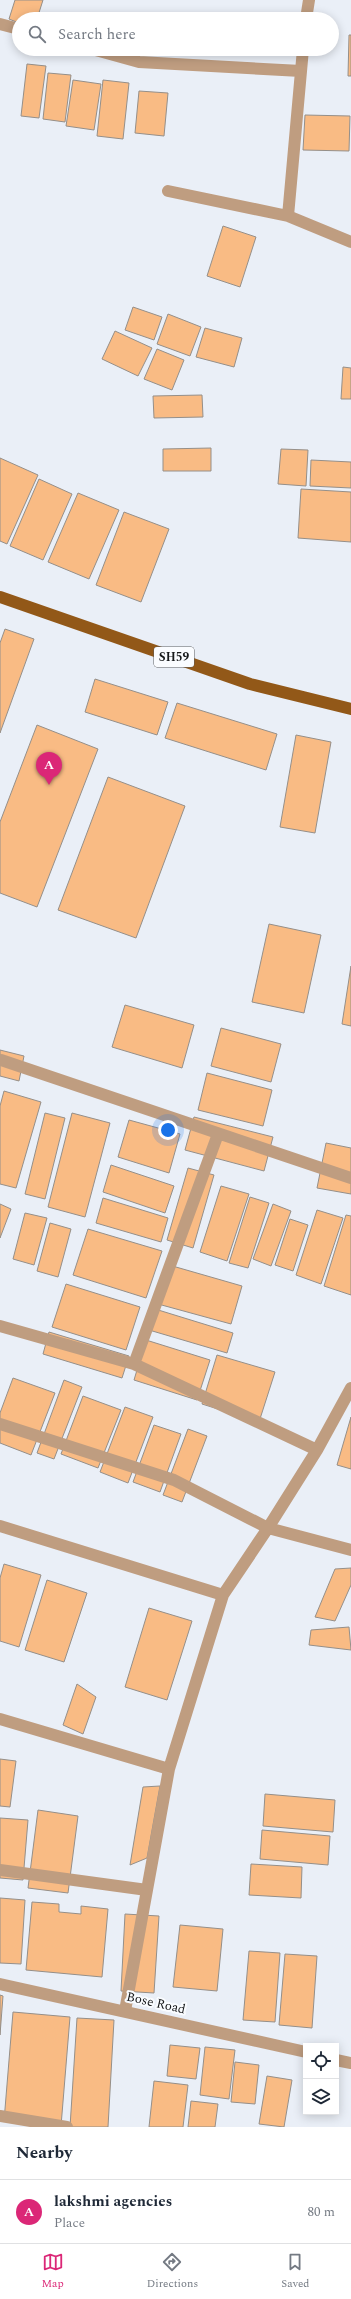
<!DOCTYPE html>
<style>
:root{--surface:#fff;--page:#f6f6f7;--text:#1f2937;--muted:#747a83;--line:#e0e1e3;--accent:#db2777}
body{margin:0;font-family:Spectral,serif;background:var(--page);color:var(--text)}
.controls{position:absolute;right:12px;bottom:12px;display:grid;overflow:hidden;border-radius:0px;box-shadow:0 2px 10px #0003}
.controls button{width:36px;height:36px;display:grid;place-items:center;padding:0;border:0;border-bottom:1px solid var(--line);background:var(--surface);color:var(--text);font:20px sans-serif}
.you{position:absolute;left:168px;top:1130px;width:14px;height:14px;margin:-10px;border:3px solid #fff;border-radius:50%;background:#1a73e8;box-shadow:0 0 0 6px #1a73e833}
.badge{display:grid;place-items:center;width:26px;height:26px;border-radius:50%;background:var(--accent);color:#fff;font-size:13px;font-weight:700}
.pin{position:absolute;translate:-50% -33px;filter:drop-shadow(0 1px 2px #0008)}
.pin::after{content:'';position:absolute;top:21px;width:14px;height:12px;background:inherit;clip-path:polygon(0 0,100% 0,50% 100%)}
.list{margin:0;padding:0;list-style:none}
h2{display:flex;justify-content:space-between;align-items:center;height:52px;margin:0;padding:0 16px;font-size:17px}
h2 small{font-size:13px;font-weight:400;color:var(--muted)}
.list li{display:grid;grid-template-columns:26px 1fr auto;gap:12px;align-items:center;box-sizing:border-box;height:64px;padding:0 16px;border-top:1px solid var(--line)}
.list b{display:block;font-size:15px;white-space:nowrap}
.list p{margin:0;font-size:13px;white-space:nowrap;color:var(--muted)}
.list em{font-size:13px;font-style:normal;color:var(--muted)}
.icon{flex:none;width:22px;height:22px;fill:none;stroke:currentColor;stroke-width:2;stroke-linecap:round;stroke-linejoin:round}
.map{position:relative;flex:none;width:351px;height:2127px;overflow:hidden}
.search{position:absolute;background:var(--surface);box-shadow:0 2px 10px #0003;left:12px;right:12px;top:12px;height:44px;display:flex;align-items:center;gap:10px;box-sizing:border-box;padding:0 14px;border-radius:22px;color:var(--muted);font-size:15px}
.sheet{height:116px;background:var(--surface)}
nav{display:flex;justify-content:space-around;align-items:center;box-sizing:border-box;height:56px;border-top:1px solid var(--line);background:var(--surface);font-size:11px;color:var(--muted)}
nav a{display:grid;justify-items:center;gap:2px}
nav .on{color:var(--accent)}
.map>svg:first-child{display:block}
.building{fill:#f9bb84;stroke:#958f89}
.lines{fill:none;stroke-linecap:round;stroke-linejoin:round}
.minor{stroke:#bf9d80;stroke-width:12}
.major{stroke:#925818;stroke-width:12}
.labels{text-anchor:middle;dominant-baseline:central;stroke-width:4;stroke-linejoin:round;paint-order:stroke}
.shield{fill:#fafcff;stroke:#5b5d5f;stroke-width:1}
.shield-label{font-size:12px;font-weight:bold;fill:#17191b}
.street-label{font-size:13px;fill:#17191b;stroke:#fafcff}
</style>
<div class="map">
<svg width="351" height="2127" viewBox="0 0 351 2127">
<rect width="100%" height="100%" fill="#eaeff7"/>
<path class="building" d="M15,0H43L37,19H19V23L9,19Z
M349,35H351V76H348Z
M27,64L46,66L39,118L21,116Z
M48,73L71,75L65,122L43,119Z
M73,80L101,84L94,130L66,126Z
M103,80L129,83L123,139L97,136Z
M139,91L168,93L164,136L135,133Z
M305,115L350,116L349,151L303,150Z
M223,226L256,237L240,287L207,276Z
M133,307L162,317L154,340L125,330Z
M168,314L201,327L190,356L157,344Z
M205,328L242,338L234,367L196,357Z
M115,331L152,348L138,376L102,359Z
M157,349L184,360L172,390L144,379Z
M343,367L351,368V399H341Z
M202,395L203,417L154,418L153,396Z
M211,448V471H163V449Z
M281,449L308,450L306,486L278,484Z
M0,458L38,475L7,544L0,541Z
M311,460L351,462V488L310,486Z
M39,479L72,494L43,560L10,546Z
M301,489L351,492V542L298,538Z
M78,493L119,510L89,579L48,562Z
M124,512L169,529L141,602L96,585Z
M5,629L34,639L0,733V643Z
M95,679L168,702L157,735L85,712Z
M177,703L277,734L266,770L165,738Z
M37,725L98,749L37,907L0,893V822Z
M296,735L331,742L315,833L280,827Z
M108,777L185,806L136,938L58,910Z
M269,924L321,935L304,1013L252,1002Z
M351,966V1026L342,1024Z
M125,1005L194,1025L182,1068L112,1047Z
M221,1028L281,1044L271,1082L211,1066Z
M0,1050L24,1056L19,1081L0,1076Z
M207,1073L272,1090L263,1126L198,1110Z
M4,1091L41,1102L16,1188L0,1184V1106Z
M45,1113L65,1118L45,1199L25,1194Z
M72,1113L110,1123L85,1217L48,1207Z
M194,1117L273,1137L264,1171L185,1150Z
M129,1120L180,1134L169,1173L118,1157Z
M326,1143L351,1148V1194L317,1188Z
M111,1165L174,1186L165,1213L103,1192Z
M188,1168L214,1175L193,1248L167,1240Z
M221,1186L249,1194L227,1261L200,1252Z
M250,1197L269,1203L248,1268L229,1263Z
M103,1198L168,1218L161,1242L96,1223Z
M0,1204L11,1209L0,1238Z
M273,1204L291,1211L271,1266L253,1259Z
M317,1210L343,1218L321,1284L296,1275Z
M25,1213L47,1218L34,1265L13,1259Z
M346,1215L351,1216V1295L324,1286Z
M290,1219L308,1225L293,1271L275,1265Z
M50,1223L71,1229L58,1277L37,1271Z
M88,1229L162,1251L146,1298L73,1275Z
M169,1265L242,1286L231,1324L158,1304Z
M66,1284L140,1307L126,1350L52,1327Z
M155,1309L233,1333L227,1353L149,1330Z
M49,1332L129,1356L122,1378L43,1354Z
M146,1340L210,1360L197,1400L134,1380Z
M217,1355L275,1372L259,1422L202,1404Z
M13,1378L55,1393L31,1455L0,1443V1413Z
M64,1380L82,1387L54,1459L37,1453Z
M83,1396L121,1410L98,1468L61,1454Z
M125,1407L153,1417L128,1483L100,1472Z
M351,1417V1469L337,1465Z
M154,1425L181,1434L160,1492L133,1482Z
M188,1429L207,1436L182,1502L163,1495Z
M4,1564L41,1575L19,1647L0,1641V1578Z
M351,1568V1585L335,1621L315,1617L335,1569Z
M47,1580L87,1593L64,1662L25,1650Z
M149,1608L192,1621L167,1700L125,1687Z
M349,1627L351,1650L309,1645L311,1630Z
M77,1684L96,1697L83,1734L63,1725Z
M0,1759L16,1761L10,1807L0,1806Z
M160,1786L147,1858L130,1865L143,1787Z
M265,1794L335,1800L333,1832L263,1826Z
M38,1810L78,1816L68,1893L28,1888Z
M0,1818L28,1820L23,1880L0,1878Z
M262,1830L330,1836L328,1865L260,1859Z
M251,1864L302,1867L301,1898L249,1895Z
M0,1898L25,1900L21,1964L0,1963Z
M32,1902L59,1904V1912L81,1914V1906L108,1909L102,1977L26,1970Z
M125,1914L159,1916L154,1993L121,1991Z
M180,1925L223,1929L217,1991L173,1987Z
M249,1951L280,1953L275,2022L243,2020Z
M285,1954L317,1956L312,2028L279,2025Z
M0,1995L3,1996L0,2035Z
M13,2012L70,2017L61,2126L4,2121Z
M77,2018L114,2020L108,2127H70Z
M170,2045L200,2048L196,2079L167,2076Z
M205,2047L235,2050L229,2099L200,2095Z
M235,2062L259,2065L255,2104L231,2102Z
M267,2076L292,2080L284,2127L259,2124Z
M154,2081L188,2085L183,2127H149Z
M191,2101L218,2104L215,2127H188Z"/>
<g class="lines">
<path class="minor" d="M306,19L309,0
M0,24L19,29
M92,49L139,62L301,71
M303,49L288,216L351,242
M168,191L288,216
M1,1060L351,1178
M0,1326L134,1364L317,1450
M134,1364L218,1134
M0,1424L174,1480L268,1528L351,1550
M0,1526L223,1595
M0,1719L169,1769L223,1595L268,1528L317,1450L351,1388
M0,1870L147,1890
M0,1984L306,2052
M125,2011L169,1769
M336,2060L351,2063
M0,2116L67,2127"/>
<path class="major" d="M0,597L250,684L351,709"/>
</g>
<g class="labels">
<rect class="shield" x="154" y="647" width="40" height="20" rx="3"/>
<g class="shield-label">
<text x="174" y="657">SH59</text>
</g>
<g class="street-label">
<text transform="translate(156 2003) rotate(13)">Bose Road</text>
</g>
</g>
</svg>
<div class="controls">
<button><svg class="icon" aria-label="locate" viewBox="0 0 24 24"><circle cx="12" cy="12" r="6"/><path d="M12 2v4M12 18v4M2 12h4M18 12h4"/></svg></button>
<button><svg class="icon" aria-label="layers" viewBox="0 0 24 24"><path d="M12 4l9 5-9 5-9-5zM3 14l9 5 9-5"/></svg></button>
</div>
<div class="you"></div>
<div class="pin badge" style="left:49px;top:785px">A</div>
<div class="search"><svg class="icon" aria-label="search" viewBox="0 0 24 24"><circle cx="10" cy="10" r="6"/><path d="M15 15l6 6"/></svg>Search here</div>
</div>
<section class="sheet">
<h2>Nearby<small></small></h2>
<ul class="list">
<li><span class="badge">A</span><div><b>lakshmi agencies</b><p>Place</p></div><em>80 m</em></li>
</ul>
</section>
<nav>
<a class="on"><svg class="icon" aria-label="map" viewBox="0 0 24 24"><path d="M3 6l6-2 6 2 6-2v14l-6 2-6-2-6 2zM9 4v14M15 6v14"/></svg>Map</a>
<a><svg class="icon" aria-label="directions" viewBox="0 0 24 24"><path d="M12 3l9 9-9 9-9-9zM9 14v-3h6M13 9l2 2-2 2"/></svg>Directions</a>
<a><svg class="icon" aria-label="saved" viewBox="0 0 24 24"><path d="M7 4h10v16l-5-4-5 4z"/></svg>Saved</a>
</nav>
